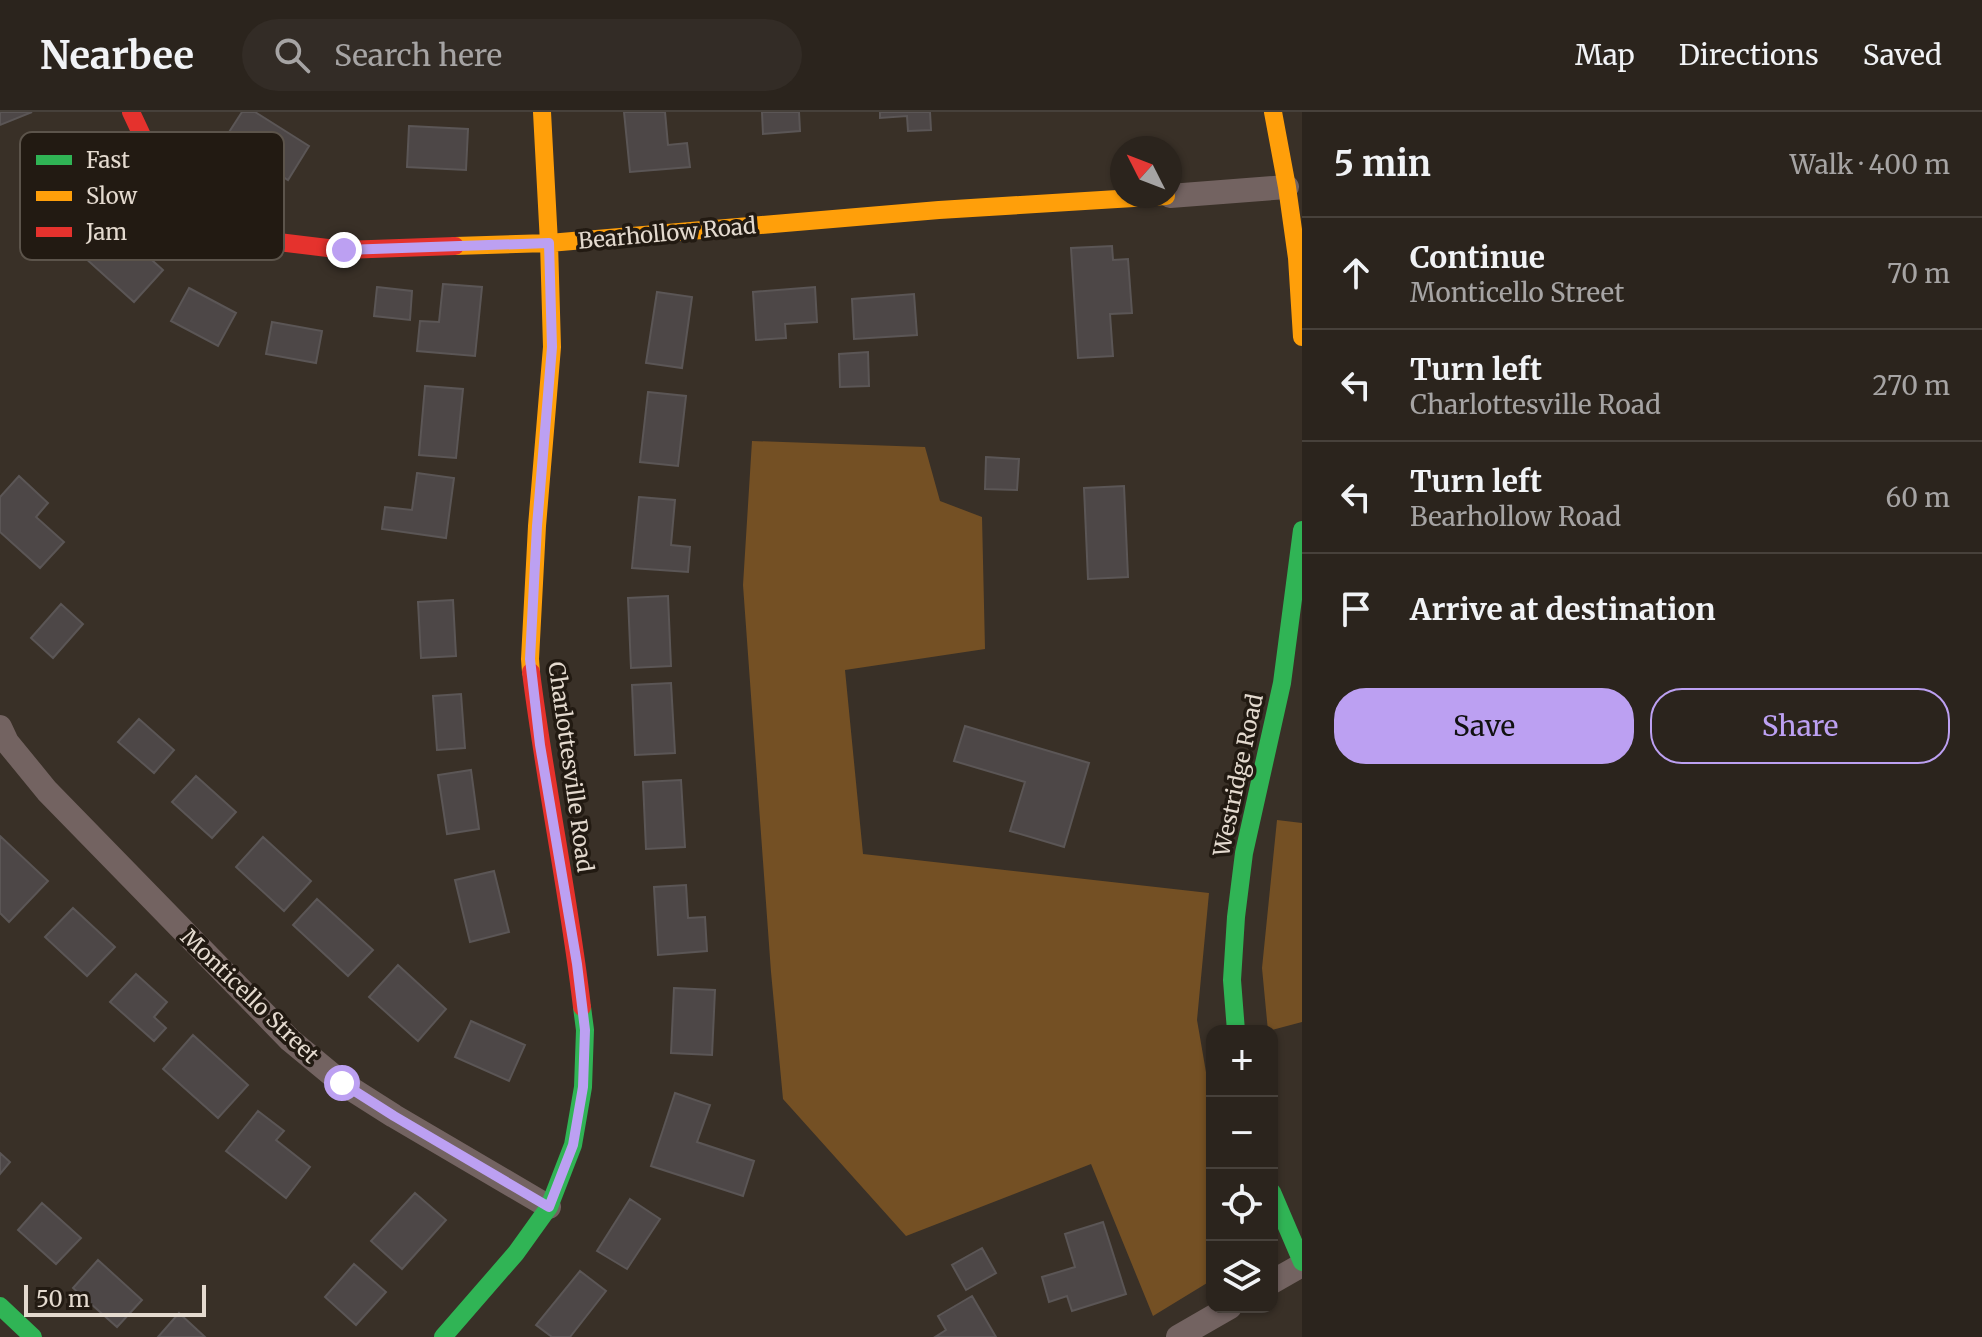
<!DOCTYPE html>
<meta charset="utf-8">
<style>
:root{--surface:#2b241d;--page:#332c26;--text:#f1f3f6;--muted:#a6a4a4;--line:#47413b;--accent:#bca0f2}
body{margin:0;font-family:Merriweather,serif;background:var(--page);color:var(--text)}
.controls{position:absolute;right:24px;bottom:24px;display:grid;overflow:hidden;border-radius:16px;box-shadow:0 2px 6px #0004}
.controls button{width:72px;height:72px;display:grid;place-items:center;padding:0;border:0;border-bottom:2px solid var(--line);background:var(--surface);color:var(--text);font:40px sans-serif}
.compass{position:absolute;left:1110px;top:24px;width:72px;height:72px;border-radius:50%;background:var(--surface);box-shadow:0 2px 6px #0004;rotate:312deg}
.scale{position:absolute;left:24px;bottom:20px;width:182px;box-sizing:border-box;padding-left:8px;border:4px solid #e4dacf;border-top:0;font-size:22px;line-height:28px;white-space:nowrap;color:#e4dacf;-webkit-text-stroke:6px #221a12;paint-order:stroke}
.stop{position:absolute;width:24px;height:24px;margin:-18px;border:6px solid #bca0f2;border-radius:50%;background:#fff}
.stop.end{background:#bca0f2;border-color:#fff;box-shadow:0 2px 8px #0008}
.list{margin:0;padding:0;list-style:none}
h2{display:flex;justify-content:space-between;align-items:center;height:104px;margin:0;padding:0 32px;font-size:34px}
h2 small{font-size:26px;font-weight:400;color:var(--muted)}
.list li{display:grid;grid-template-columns:52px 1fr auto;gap:24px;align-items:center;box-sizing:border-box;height:112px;padding:0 32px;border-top:2px solid var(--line)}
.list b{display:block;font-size:30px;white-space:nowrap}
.list p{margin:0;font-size:26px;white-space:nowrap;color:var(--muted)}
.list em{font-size:26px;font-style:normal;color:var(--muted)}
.actions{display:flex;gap:16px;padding:24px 32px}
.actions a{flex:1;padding:18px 0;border:2px solid var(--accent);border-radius:32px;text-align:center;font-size:28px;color:var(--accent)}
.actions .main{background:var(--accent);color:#111}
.icon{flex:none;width:44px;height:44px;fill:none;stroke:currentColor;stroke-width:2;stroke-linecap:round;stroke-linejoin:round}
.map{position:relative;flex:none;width:1302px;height:1225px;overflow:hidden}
header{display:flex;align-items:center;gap:48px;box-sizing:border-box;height:112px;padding:0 40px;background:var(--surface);border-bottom:2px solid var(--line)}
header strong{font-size:38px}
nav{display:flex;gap:44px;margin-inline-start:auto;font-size:28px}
.search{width:560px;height:72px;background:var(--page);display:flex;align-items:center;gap:20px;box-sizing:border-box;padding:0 28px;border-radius:44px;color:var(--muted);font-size:30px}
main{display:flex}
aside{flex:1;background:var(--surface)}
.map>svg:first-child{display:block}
.forest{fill:#745024}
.building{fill:#4d4747;stroke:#5b5656;stroke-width:2}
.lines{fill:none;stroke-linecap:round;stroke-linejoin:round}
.street{stroke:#736361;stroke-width:24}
.fast{stroke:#30b455;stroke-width:18}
.slow{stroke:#ff9f0a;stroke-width:18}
.jam{stroke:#e5322d;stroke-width:18}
.route{stroke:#bca0f2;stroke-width:10}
.labels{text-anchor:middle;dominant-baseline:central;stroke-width:7;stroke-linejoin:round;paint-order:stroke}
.street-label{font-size:22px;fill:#e4dacf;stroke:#221a12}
.key{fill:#221a12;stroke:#5c544b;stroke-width:2}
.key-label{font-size:22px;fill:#e4dacf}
</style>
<header>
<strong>Nearbee</strong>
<div class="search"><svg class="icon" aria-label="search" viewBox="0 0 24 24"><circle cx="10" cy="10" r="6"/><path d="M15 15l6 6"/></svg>Search here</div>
<nav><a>Map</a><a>Directions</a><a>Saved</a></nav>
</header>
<main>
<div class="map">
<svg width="1302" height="1225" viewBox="0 0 1302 1225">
<rect width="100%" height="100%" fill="#393027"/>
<path class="forest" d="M752,329L925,335L940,389L982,405L985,537L845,558L863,742L1209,781L1197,908L1212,995V1168L1153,1204L1091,1052L906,1124L783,987L771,860L743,473Z
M1277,708L1302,711V910L1268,919L1262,856Z"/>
<path class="building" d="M0,0H32L0,13Z
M242,0H255L309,34L288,68L224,28Z
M624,0H665L668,33L687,31L690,55L630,60Z
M762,0H799L800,19L763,22Z
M880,0H930L931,18L908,19L907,4L880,6Z
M409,14L468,17L466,58L407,55Z
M113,113L163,158L134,190L84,145Z
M1112,134L1113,148L1128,147L1132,201L1110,202L1113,244L1078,246L1071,136Z
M443,172L482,175L475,244L417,239L420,209L439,210Z
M377,175L412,179L410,208L374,204Z
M815,175L817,210L785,212L786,226L756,228L753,180Z
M189,176L236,201L218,234L171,209Z
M657,180L692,185L682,256L646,251Z
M914,182L917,223L854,227L852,187Z
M272,210L322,219L316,251L266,242Z
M868,240L869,274L840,275L839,242Z
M425,274L463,277L456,346L419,343Z
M648,280L686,284L678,354L640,350Z
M986,345L1019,347L1017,378L985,377Z
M417,361L454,366L446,426L382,417L385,395L412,398Z
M19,364L48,391L36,405L64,430L40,456L0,420V385Z
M1124,374L1128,465L1088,467L1084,376Z
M639,385L675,388L671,433L690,435L688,460L632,456Z
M668,484L671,554L631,556L628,486Z
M453,488L456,544L421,546L418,490Z
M61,492L83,512L53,546L31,526Z
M671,571L675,641L635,643L632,573Z
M461,582L465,636L437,638L433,584Z
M139,607L174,638L154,661L118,630Z
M965,614L1089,651L1064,735L1010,719L1025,670L954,649Z
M471,658L479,717L447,722L438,663Z
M196,664L236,700L212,726L172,690Z
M681,668L685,735L646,737L643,670Z
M0,724L48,769L9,810L0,801Z
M263,725L311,769L284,799L236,755Z
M494,759L509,820L470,830L455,768Z
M686,773L688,806L705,805L707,839L658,843L654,775Z
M317,787L373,838L348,864L293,813Z
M73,796L115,835L87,864L45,825Z
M398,853L446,897L418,929L369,885Z
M136,862L167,890L154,905L166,916L154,929L110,890Z
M674,876L715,878L712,943L671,941Z
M471,909L525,933L509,969L455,945Z
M193,923L248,973L218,1006L163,957Z
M675,981L710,993L697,1030L754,1049L743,1084L651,1054Z
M258,999L284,1019L276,1028L310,1055L286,1086L226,1039Z
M0,1041L10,1050L0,1062Z
M415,1081L446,1108L402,1157L371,1129Z
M630,1087L660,1107L627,1157L597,1139Z
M42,1091L81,1126L56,1152L18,1118Z
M1103,1110L1126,1182L1072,1199L1067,1184L1049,1190L1042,1165L1075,1155L1065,1122Z
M982,1136L996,1161L966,1178L952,1153Z
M98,1148L142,1188L117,1215L73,1176Z
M354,1152L386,1180L356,1213L325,1185Z
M580,1159L606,1179L570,1225H552L536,1213Z
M972,1184L996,1225H935L946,1218L938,1204Z
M179,1201L205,1225H158Z"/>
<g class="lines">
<path class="street" d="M1170,84L1287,75
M0,615L7,630L47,679L290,928L342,971L394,1004L549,1095
M1272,1170L1302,1153
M1178,1225L1230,1195"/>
<path class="fast" d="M1236,919L1232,868L1236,805L1244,741L1282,571L1302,418
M1272,1080L1302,1150
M0,1194L33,1225
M443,1225L516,1141L549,1095L573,1033L583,975L585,918L582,895"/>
<path class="slow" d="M1273,0L1287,75L1297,146L1302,225
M455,134L549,131L939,98L1166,84
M531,560L530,547L537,414L552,235L549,131L542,0"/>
<path class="jam" d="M131,0L153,47L186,89L222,110L270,129L344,138L455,134
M531,560C545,672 569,783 582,895"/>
</g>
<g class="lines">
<path class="route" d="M342,971L394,1004L549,1095L573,1033L583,975L585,918L577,852L540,633L530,547L537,414L552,235L549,131L344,138"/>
</g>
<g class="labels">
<g class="street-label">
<text transform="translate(667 121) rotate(-5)">Bearhollow Road</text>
<text transform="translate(571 655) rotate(82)">Charlottesville Road</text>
<text transform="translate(1238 663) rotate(-78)">Westridge Road</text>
<text transform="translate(250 884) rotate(44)">Monticello Street</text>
</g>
</g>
<rect x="20" y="20" width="264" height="128" rx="12" class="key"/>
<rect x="36" y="43" width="36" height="10" fill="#30b455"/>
<rect x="36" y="79" width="36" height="10" fill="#ff9f0a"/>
<rect x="36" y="115" width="36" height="10" fill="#e5322d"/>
<g class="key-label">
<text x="86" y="56">Fast</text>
<text x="86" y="92">Slow</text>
<text x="86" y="128">Jam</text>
</g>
</svg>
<div class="controls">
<button>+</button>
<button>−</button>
<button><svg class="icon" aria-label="locate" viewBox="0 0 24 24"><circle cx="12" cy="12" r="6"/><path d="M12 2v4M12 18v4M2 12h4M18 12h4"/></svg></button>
<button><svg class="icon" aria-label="layers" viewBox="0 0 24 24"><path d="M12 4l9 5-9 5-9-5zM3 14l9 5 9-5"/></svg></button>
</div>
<svg class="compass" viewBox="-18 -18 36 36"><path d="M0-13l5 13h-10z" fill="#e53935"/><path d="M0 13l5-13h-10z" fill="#a6a4a4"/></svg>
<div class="scale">50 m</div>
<div class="stop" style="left:342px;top:971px"></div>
<div class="stop end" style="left:344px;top:138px"></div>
</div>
<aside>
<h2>5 min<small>Walk · 400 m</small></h2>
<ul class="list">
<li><svg class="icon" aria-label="ahead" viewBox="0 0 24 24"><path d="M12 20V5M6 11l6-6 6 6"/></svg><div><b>Continue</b><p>Monticello Street</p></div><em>70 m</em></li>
<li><svg class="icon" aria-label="left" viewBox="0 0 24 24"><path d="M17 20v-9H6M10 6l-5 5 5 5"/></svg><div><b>Turn left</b><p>Charlottesville Road</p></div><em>270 m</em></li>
<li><svg class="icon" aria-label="left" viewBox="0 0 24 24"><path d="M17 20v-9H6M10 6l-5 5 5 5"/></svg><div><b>Turn left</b><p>Bearhollow Road</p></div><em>60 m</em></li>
<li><svg class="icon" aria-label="arrive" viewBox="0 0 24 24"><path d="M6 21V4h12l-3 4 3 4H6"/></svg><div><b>Arrive at destination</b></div></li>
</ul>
<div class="actions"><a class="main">Save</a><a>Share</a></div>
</aside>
</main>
